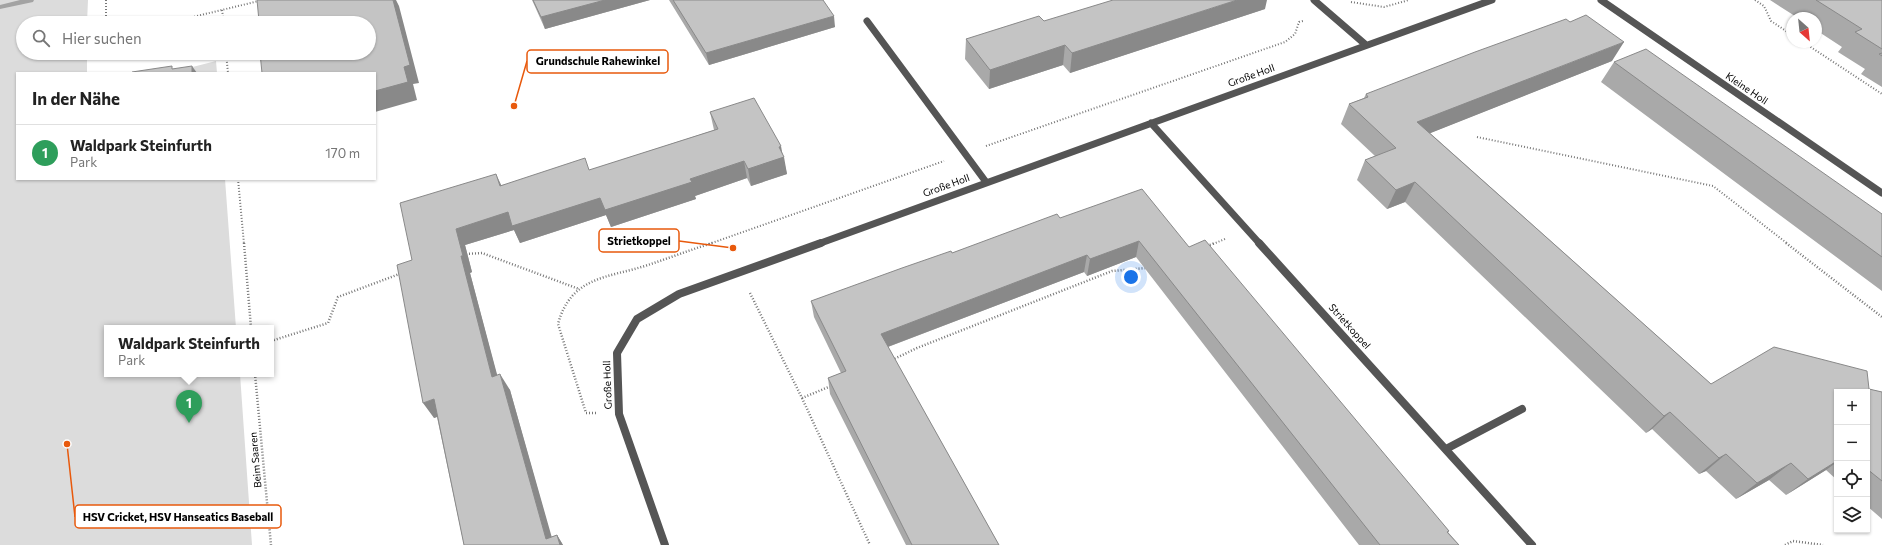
<!DOCTYPE html>
<html lang="de">
<meta charset="utf-8">
<style>
:root{--surface:#fff;--page:#f2f2f2;--text:#222;--muted:#767676;--line:#e0e0e0;--accent:#0f766e}
body{margin:0;font-family:Commissioner,sans-serif;background:var(--page);color:var(--text)}
.controls{position:absolute;right:12px;bottom:12px;display:grid;overflow:hidden;border-radius:0px;box-shadow:0 1px 3px #0004}
.controls button{width:36px;height:36px;display:grid;place-items:center;padding:0;border:0;border-bottom:1px solid var(--line);background:var(--surface);color:var(--text);font:20px sans-serif}
.compass{position:absolute;left:1786px;top:12px;width:36px;height:36px;border-radius:50%;background:var(--surface);box-shadow:0 1px 3px #0004;rotate:153deg}
.you{position:absolute;left:1131px;top:277px;width:14px;height:14px;margin:-10px;border:3px solid #fff;border-radius:50%;background:#1a73e8;box-shadow:0 0 0 6px #1a73e833}
.badge{display:grid;place-items:center;width:26px;height:26px;border-radius:50%;background:var(--accent);color:#fff;font-size:13px;font-weight:700}
.pin{position:absolute;translate:-50% -33px;filter:drop-shadow(0 1px 2px #0008)}
.pin::after{content:'';position:absolute;top:21px;width:14px;height:12px;background:inherit;clip-path:polygon(0 0,100% 0,50% 100%)}
.popup{position:absolute;left:104px;top:325px;width:170px;height:52px;box-sizing:border-box;display:grid;place-content:center;border-radius:0px;background:var(--surface);filter:drop-shadow(0 1px 3px #0005);font-size:13px;white-space:nowrap;color:var(--muted)}
.popup b{font-size:15px;color:var(--text)}
.popup::after{content:'';position:absolute;left:50%;top:100%;margin-left:-8px;border:8px solid transparent;border-top-color:var(--surface)}
.list{margin:0;padding:0;list-style:none}
h2{display:flex;justify-content:space-between;align-items:center;height:52px;margin:0;padding:0 16px;font-size:17px}
h2 small{font-size:13px;font-weight:400;color:var(--muted)}
.list li{display:grid;grid-template-columns:26px 1fr auto;gap:12px;align-items:center;box-sizing:border-box;height:56px;padding:0 16px;border-top:1px solid var(--line)}
.list b{display:block;font-size:15px;white-space:nowrap}
.list p{margin:0;font-size:13px;white-space:nowrap;color:var(--muted)}
.list em{font-size:13px;font-style:normal;color:var(--muted)}
.icon{flex:none;width:22px;height:22px;fill:none;stroke:currentColor;stroke-width:2;stroke-linecap:round;stroke-linejoin:round}
.map{position:relative;flex:none;width:1882px;height:545px;overflow:hidden}
.search{position:absolute;background:var(--surface);box-shadow:0 1px 3px #0004;left:16px;top:16px;width:360px;height:44px;display:flex;align-items:center;gap:10px;box-sizing:border-box;padding:0 14px;border-radius:22px;color:var(--muted);font-size:15px}
.panel{position:absolute;background:var(--surface);box-shadow:0 1px 3px #0004;left:16px;top:72px;width:360px;height:108px;border-radius:0px}
.map>svg:first-child{display:block}
.green{fill:#dcdcdc}
.lines{fill:none;stroke-linecap:round;stroke-linejoin:round}
.stream{fill:#a3a3a3;fill-rule:evenodd}
.path-far1{stroke:#777;stroke-width:2;stroke-dasharray:1 2;stroke-linecap:butt}
.path{stroke:#777;stroke-width:2.5;stroke-dasharray:1 2;stroke-linecap:butt}
.lane-far1{stroke:#555;stroke-width:7}
.lane{stroke:#555;stroke-width:8}
.street-far1{stroke:#555;stroke-width:7}
.street{stroke:#555;stroke-width:8}
.wall{fill:#a9a9a9}
.shaded-wall{fill:#898989}
.building{fill:#c4c4c4;stroke:#898989}
.labels{text-anchor:middle;dominant-baseline:central;stroke-width:3;stroke-linejoin:round;paint-order:stroke}
.street-label{font-size:10px;fill:#000;stroke:#fff}
.leader{fill:none;stroke:#e8590c;stroke-width:1.5}
.callout-dot{fill:#e8590c;stroke:#fff;stroke-width:1.5}
.callout{fill:#fff;stroke:#e8590c;stroke-width:1.5}
.callout-label{font-size:11px;text-anchor:middle;font-weight:bold;fill:#000}
</style>
<div class="map">
<svg width="1882" height="545" viewBox="0 0 1882 545">
<rect width="100%" height="100%" fill="#fff"/>
<path class="green" d="M0,0H88L87,23H23V53H87V73H17V179H225L236,328H107V374H240L252,545H0Z
M216,61L217,73H169Z"/>
<g class="lines">
<path class="stream" d="M20,0H34L33,2L0,9V5Z"/>
<path class="path-far1" d="M106,0V23
M1755,0L1764,6L1771,21L1792,35
M1351,2L1384,7L1409,0
M222,10L224,23
M168,23L263,0
M1803,42L1882,94
M226,53L228,73
M1477,137L1713,186L1788,244
M986,146L1285,42L1295,34L1299,22L1303,21
M238,179L244,244
M709,244L944,161
M1213,244L1225,239"/>
<path class="path" d="M244,243L251,328
M1786,243L1882,317
M1207,246L1215,243
M466,254L482,253L579,289
M750,293L802,398L831,386
M271,341L328,323L338,297L402,273
M892,360L917,348L1112,271L1146,268
M255,374L271,545
M802,398L870,545
M596,413H586L558,324C571,276 608,278 648,265C669,258 690,250 712,243
M1785,545L1793,541L1823,545"/>
<path class="lane-far1" d="M867,21L986,182"/>
<path class="lane" d="M1446,449L1522,409"/>
<path class="street-far1" d="M1314,0L1366,45
M1601,0L1882,193
M1151,123L1260,244
M818,244L1492,0"/>
<path class="street" d="M1259,243L1532,545
M665,545L619,414L617,353L637,319L679,294L821,243"/>
</g>
<path class="wall" d="M532,0H650L545,29Z
M669,0H823L835,27L709,65Z
M1770,0H1882V87L1861,74L1865,69L1838,52L1842,47L1816,30V18H1798Z
M1265,9L1070,73L1063,65L989,89L965,59L966,39L1044,21Z
M1612,61L1430,133L1711,384L1869,389L1882,392V519L1867,506V392H1837V480L1826,470L1786,495L1769,480L1736,499L1706,471L1699,474L1652,429L1646,433L1405,202L1387,209L1357,180L1365,160L1375,156L1341,124L1349,104L1364,98L1366,94Z
M1614,62L1882,214V291L1601,82Z
M710,112L782,153L787,174L751,186L747,178L695,196L696,199L611,227L606,215L520,243L514,230L465,245L472,272L470,273L497,376L510,390L551,537L557,535L563,545H464L437,417L434,418L412,260L502,185L590,170L714,130Z
M1060,218L1189,247L1449,531L1448,532L1459,545H1359L1136,257L1087,276L1084,272L888,347L999,545H906L830,394L828,378L841,373L814,317L811,301L952,253Z"/>
<path class="shaded-wall" d="M393,0H396L399,6L419,83L413,84L417,100L375,112V91L404,67Z
M605,0H650L545,29L541,17Z
M1237,0H1267L1265,9L1070,73L1072,53Z
M834,16L835,27L709,65L706,53Z
M1624,42L1612,61L1408,142L1417,122Z
M1065,45L1063,65L989,89L990,70Z
M192,66L197,73H192Z
M781,146L783,157H784L787,174L751,186L748,169L779,147Z
M744,161L747,178L695,196L696,199L611,227L606,215L520,243L514,230L465,245L472,272L470,273L502,393L492,377L461,256L456,229L508,212L600,198L690,179Z
M496,174L504,191L500,186Z
M1415,182L1405,202L1387,209L1396,190Z
M1139,241L1136,257L1087,276L1090,259Z
M1087,255L1084,272L882,349L881,334Z
M500,374L510,390L554,545L546,539Z
M434,399L445,414L434,418L423,403Z
M1670,412L1652,429L1646,433L1664,416Z
M1726,454L1706,471L1699,474L1719,458Z
M1837,461V462L1826,470L1786,495L1808,479Z
M1791,463L1769,480L1736,499L1757,483Z
M557,535L563,545H560Z"/>
<path class="building" d="M257,0H393L410,65L404,67L408,82L375,91V73H262L260,53H369V23H256V22L259,21Z
M533,0H605L541,17Z
M673,0H823L834,16L706,53Z
M1113,0H1237L1072,53L1065,45L990,70L966,39L1039,16L1044,21Z
M1816,0H1882V49L1855,32L1862,29Z
M1586,15L1624,42L1417,122L1711,384L1774,347L1867,371L1869,389L1882,392V481L1867,469V392H1837V461L1808,479L1791,463L1757,483L1726,454L1719,458L1670,412L1664,416L1415,182L1396,190L1365,160L1396,148L1349,104L1368,97L1366,94L1475,52L1566,19L1570,22Z
M1646,49L1882,214V257L1614,62Z
M1882,53V56L1879,54Z
M172,66V69L192,66V73H132V72Z
M754,98L781,146L779,147L784,157L748,169L744,161L690,179L692,182L605,210L600,198L512,226L508,212L456,229L463,256H461L492,377L500,374L546,539L557,535L560,545H464L434,399L423,403L397,265L412,260L400,203L496,174L500,186L585,158L589,170L718,129L710,112Z
M1142,189L1189,247L1205,240L1449,531L1447,532L1459,545H1380L1139,241L1090,259L1087,255L881,334L999,545H912L828,378L846,371L811,301L902,268L951,251L952,253L1057,214L1060,218Z"/>
<g class="labels">
<g class="street-label">
<text transform="translate(1251 75) rotate(-20)">Große Holl</text>
<text transform="translate(1747 88) rotate(34)">Kleine Holl</text>
<text transform="translate(946 185) rotate(-20)">Große Holl</text>
<text transform="translate(1350 326) rotate(48)">Strietkoppel</text>
<text transform="translate(607 385) rotate(-92)">Große Holl</text>
<text transform="translate(255 460) rotate(-95)">Beim Saaren</text>
</g>
</g>
<path class="leader" d="M514 106L527 61M733 248L679 241M67 444L75 517"/>
<g class="callout-dot">
<circle cx="514" cy="106" r="4"/>
<circle cx="733" cy="248" r="4"/>
<circle cx="67" cy="444" r="4"/>
</g>
<g class="callout">
<rect x="527" y="50" width="141" height="23" rx="4"/>
<rect x="599" y="229" width="80" height="23" rx="4"/>
<rect x="75" y="505" width="206" height="23" rx="4"/>
</g>
<g class="callout-label">
<text x="598" y="65">Grundschule Rahewinkel</text>
<text x="639" y="245">Strietkoppel</text>
<text x="178" y="521">HSV Cricket, HSV Hanseatics Baseball</text>
</g>
</svg>
<div class="controls">
<button>+</button>
<button>−</button>
<button><svg class="icon" aria-label="locate" viewBox="0 0 24 24"><circle cx="12" cy="12" r="6"/><path d="M12 2v4M12 18v4M2 12h4M18 12h4"/></svg></button>
<button><svg class="icon" aria-label="layers" viewBox="0 0 24 24"><path d="M12 4l9 5-9 5-9-5zM3 14l9 5 9-5"/></svg></button>
</div>
<svg class="compass" viewBox="-18 -18 36 36"><path d="M0-13l5 13h-10z" fill="#e53935"/><path d="M0 13l5-13h-10z" fill="#767676"/></svg>
<div class="you"></div>
<div class="pin badge" style="left:189px;top:423px;background:#2e9e5b">1</div>
<div class="popup"><b>Waldpark Steinfurth</b>Park</div>
<div class="search"><svg class="icon" aria-label="search" viewBox="0 0 24 24"><circle cx="10" cy="10" r="6"/><path d="M15 15l6 6"/></svg>Hier suchen</div>
<section class="panel">
<h2>In der Nähe<small></small></h2>
<ul class="list">
<li><span class="badge" style="background:#2e9e5b">1</span><div><b>Waldpark Steinfurth</b><p>Park</p></div><em>170 m</em></li>
</ul>
</section>
</div>
